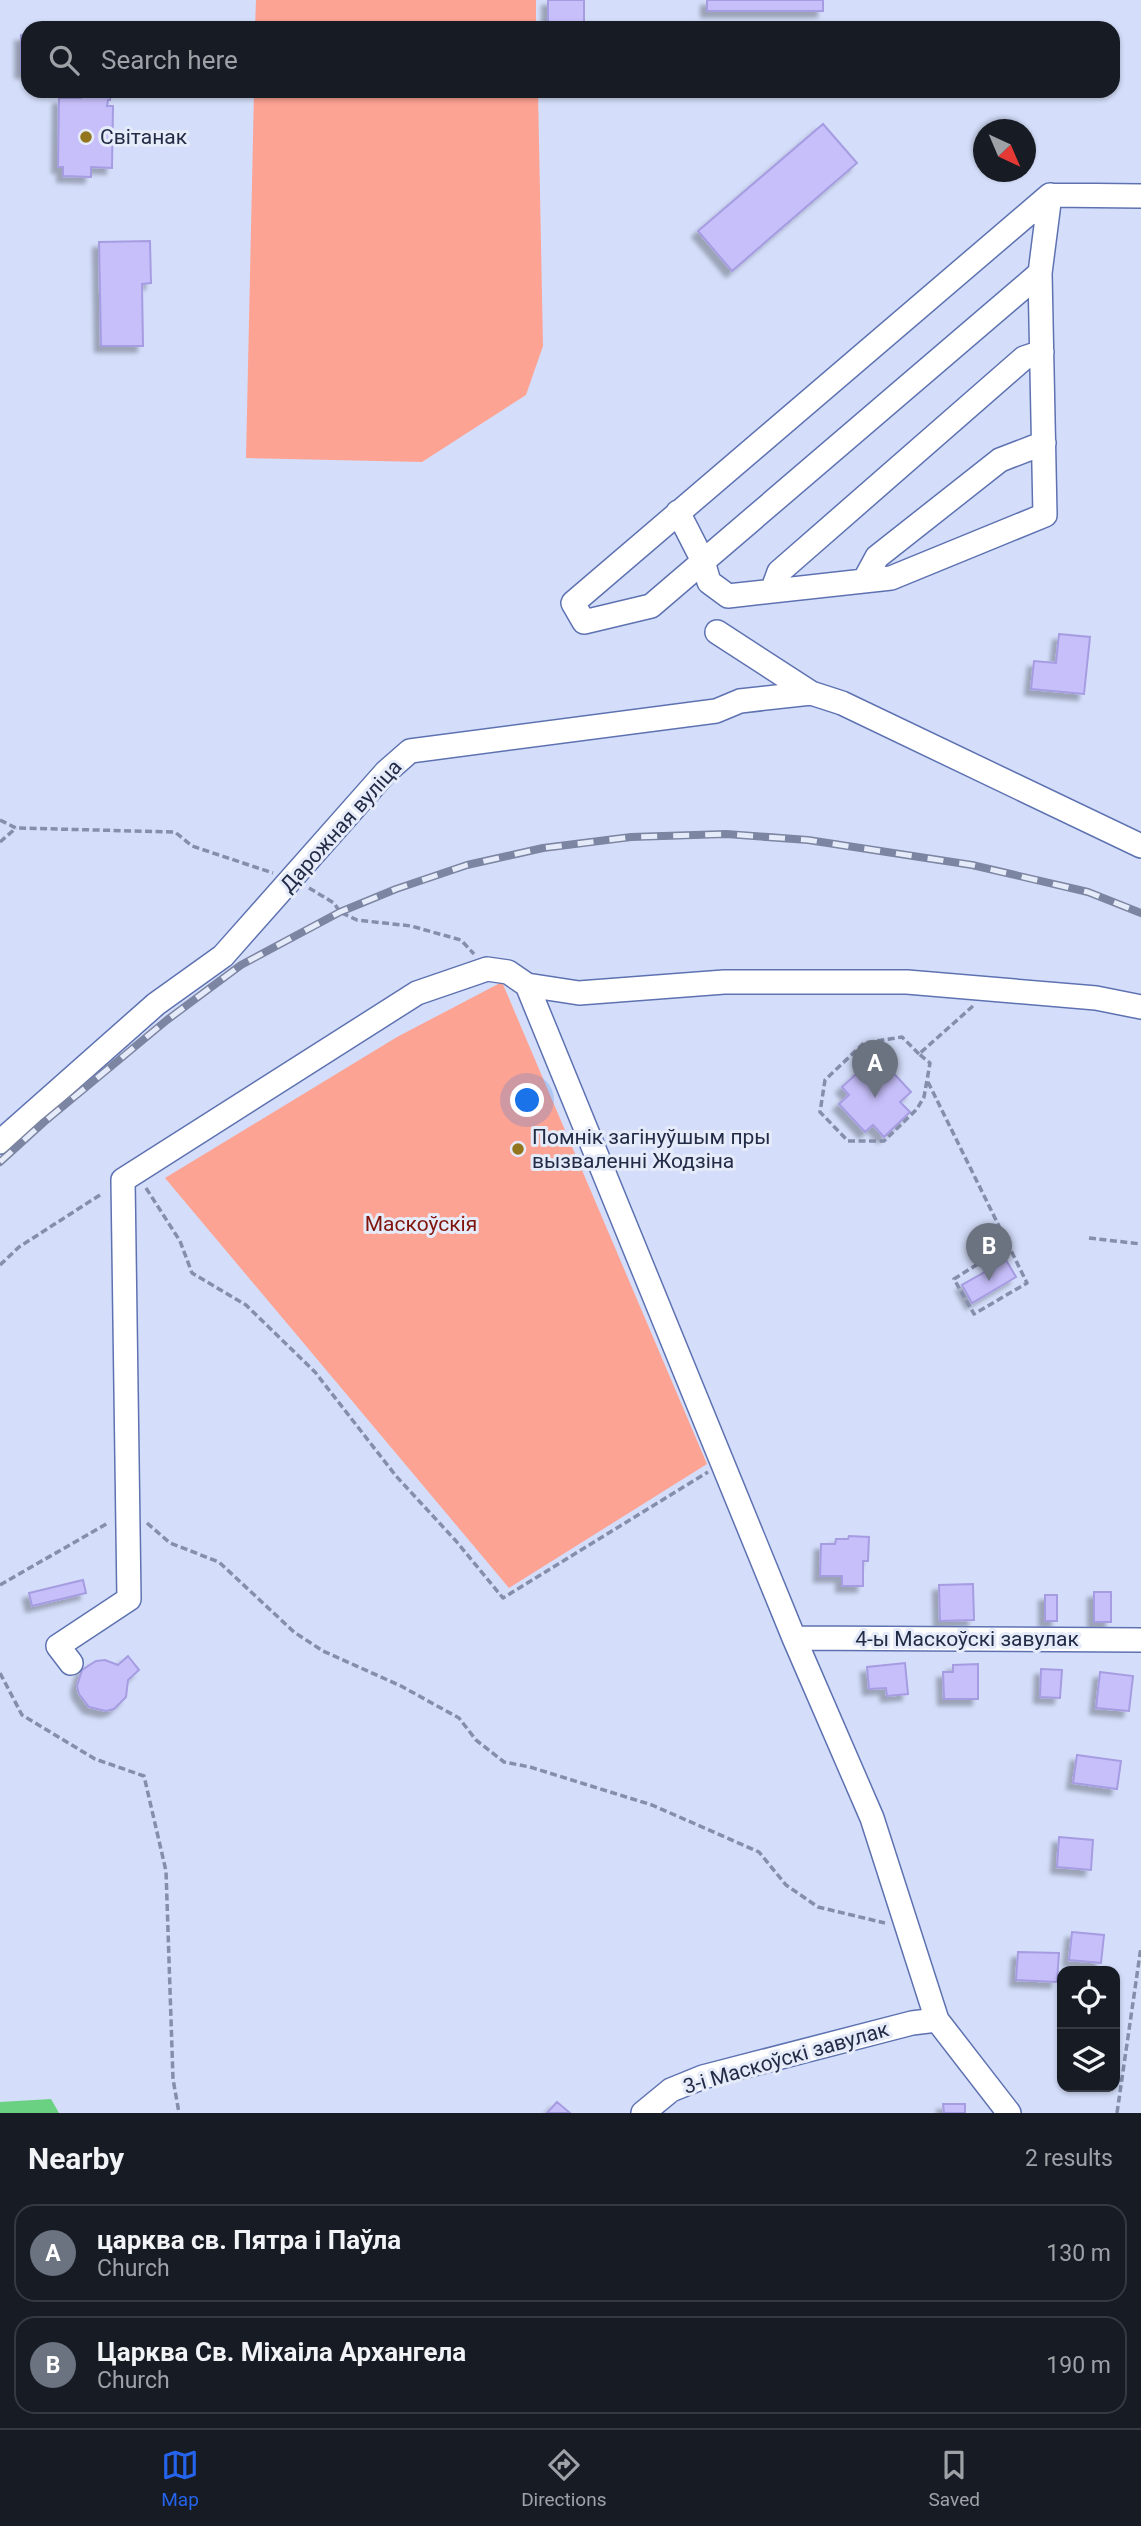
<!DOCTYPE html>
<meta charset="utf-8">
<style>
:root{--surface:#171b24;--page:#20242c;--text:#f1f3f6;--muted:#9ea1a6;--line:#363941;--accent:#2563eb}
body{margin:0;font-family:Roboto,sans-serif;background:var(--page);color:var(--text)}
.controls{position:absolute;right:21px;bottom:21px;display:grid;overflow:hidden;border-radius:14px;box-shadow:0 2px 5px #0004}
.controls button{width:63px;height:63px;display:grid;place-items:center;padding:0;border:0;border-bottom:2px solid var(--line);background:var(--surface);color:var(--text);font:35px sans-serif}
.compass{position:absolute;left:973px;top:119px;width:63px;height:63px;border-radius:50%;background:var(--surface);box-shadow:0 2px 5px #0004;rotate:136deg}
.you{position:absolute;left:528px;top:1101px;width:24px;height:24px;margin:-18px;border:5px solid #fff;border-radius:50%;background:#1a73e8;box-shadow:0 0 0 10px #1a73e833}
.badge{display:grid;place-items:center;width:46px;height:46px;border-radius:50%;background:var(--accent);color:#fff;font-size:23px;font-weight:700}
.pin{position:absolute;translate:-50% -58px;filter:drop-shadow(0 2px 4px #0008)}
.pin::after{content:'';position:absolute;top:37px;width:24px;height:21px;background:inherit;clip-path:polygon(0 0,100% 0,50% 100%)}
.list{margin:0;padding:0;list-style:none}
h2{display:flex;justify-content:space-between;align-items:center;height:91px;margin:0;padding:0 28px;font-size:30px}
h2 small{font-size:23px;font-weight:400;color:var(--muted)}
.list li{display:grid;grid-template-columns:46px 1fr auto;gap:21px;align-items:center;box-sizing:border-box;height:98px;margin:0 14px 14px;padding:0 14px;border:2px solid var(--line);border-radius:21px}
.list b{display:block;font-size:26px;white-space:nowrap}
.list p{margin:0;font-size:23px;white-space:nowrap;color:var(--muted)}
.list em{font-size:23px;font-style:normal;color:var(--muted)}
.icon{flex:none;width:38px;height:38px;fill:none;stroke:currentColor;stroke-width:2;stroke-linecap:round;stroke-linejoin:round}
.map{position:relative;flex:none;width:1141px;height:2113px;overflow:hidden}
.search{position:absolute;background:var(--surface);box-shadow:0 2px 5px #0004;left:21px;right:21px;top:21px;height:77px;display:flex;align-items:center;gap:18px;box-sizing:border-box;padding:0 24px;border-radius:21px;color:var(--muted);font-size:26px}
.sheet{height:315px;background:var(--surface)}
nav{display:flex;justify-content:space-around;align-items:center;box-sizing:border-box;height:98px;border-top:2px solid var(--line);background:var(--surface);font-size:19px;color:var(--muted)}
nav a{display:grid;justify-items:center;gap:4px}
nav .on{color:var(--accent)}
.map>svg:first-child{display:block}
.green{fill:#fda394}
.water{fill:#6ad183}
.building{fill:#c6bffa;stroke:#a69ce2;stroke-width:2;filter:url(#shadow)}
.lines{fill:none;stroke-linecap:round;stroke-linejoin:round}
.minor-casing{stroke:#5e72b1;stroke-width:26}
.path{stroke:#858eaa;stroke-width:3.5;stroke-dasharray:7 3.5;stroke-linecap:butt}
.minor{stroke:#fff;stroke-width:23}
.rail-casing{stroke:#7c85a1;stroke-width:8}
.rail{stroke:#e6ebfa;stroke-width:5;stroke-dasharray:16;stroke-linecap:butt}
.poi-dot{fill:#92751c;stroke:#e6ebfa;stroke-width:2.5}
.labels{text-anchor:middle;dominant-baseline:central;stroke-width:6;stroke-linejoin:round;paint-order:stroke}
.poi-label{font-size:21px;fill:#232c47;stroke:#e6ebfa;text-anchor:start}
.street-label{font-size:21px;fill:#232c47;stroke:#e6ebfa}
.park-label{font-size:21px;fill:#7f150c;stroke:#e6ebfa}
</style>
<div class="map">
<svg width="1141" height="2113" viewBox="0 0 1141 2113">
<defs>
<filter id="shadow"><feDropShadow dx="-6" dy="6" stdDeviation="2" flood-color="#0004"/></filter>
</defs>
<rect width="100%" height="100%" fill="#d4defa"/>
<path class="green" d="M256,0H536V28H255Z
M254,91H538L543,346L526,395L422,462L246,458Z
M502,982L707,1464L509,1588L165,1178L397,1037Z"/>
<path class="water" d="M51,2099L59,2113H0V2102Z"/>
<path class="building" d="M548,0H584V28H548Z
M707,0H823V11H707Z
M21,35L28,36V72H21Z
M81,91H111L110,100H108L107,106H113L112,168L91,167V177L63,176V167H58L59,98H81Z
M823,124L857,163L732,271L698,231Z
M150,241L151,283L142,284L143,346H101L99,242Z
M1059,634L1090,637L1084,694L1031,689L1034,661L1056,663Z
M886,1065L911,1092L900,1102L910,1112L884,1137L873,1125L865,1132L839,1104L849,1095L842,1087L865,1066L875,1076Z
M1006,1260L1016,1277L972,1303L962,1285Z
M849,1536L869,1537L868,1561H863V1586H842V1576H820L821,1544H835L836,1539H848Z
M83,1580L86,1593L32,1606L29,1593Z
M973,1584L974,1620L940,1621L939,1585Z
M1094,1592H1111V1622H1094Z
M1045,1595H1057V1621H1045Z
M128,1656L139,1670L128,1680L126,1697L114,1709L106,1711L89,1707L79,1694L77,1686L82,1670L96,1661L105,1660L118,1665Z
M905,1663L908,1694L887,1696L886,1688L869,1689L867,1667Z
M978,1664V1699H944L943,1672H953V1665Z
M1041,1669L1062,1670L1060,1698L1040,1697Z
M1100,1672L1133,1676L1129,1711L1096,1708Z
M1077,1755L1121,1761L1117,1789L1073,1783Z
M1059,1837L1093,1840L1091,1870L1057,1867Z
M1072,1932L1104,1935L1101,1963L1069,1960Z
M1018,1952L1059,1953L1057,1982L1016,1980Z
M557,2102L570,2113H547Z
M943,2104H965V2113H944Z"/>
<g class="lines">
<g class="minor-casing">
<path id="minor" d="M1040,273L651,606L584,622L573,603L1050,195L1141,196
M678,512L703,561L709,582L728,596L891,578L1045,515L1040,273L1050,195
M864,581L877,557L1000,460L1044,443
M772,591L779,572L1024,358L1042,352
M717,632L811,693L842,703L1141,846
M527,985L794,1638L872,1818L937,2020L1009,2113
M0,1142L156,1004L223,956L386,772L410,751L716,711L740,701L811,693
M794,1638L1141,1640
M71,1663L58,1646L129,1599L123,1180L417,993L487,969L508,972L527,985L579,993L724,982H907L1096,998L1141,1007
M643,2113L671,2090L703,2077L912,2023L937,2020"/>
</g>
<path class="path" d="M0,820L16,828L175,832L192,846L273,873
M0,842L16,828
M309,888L334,903L340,912L357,920L411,926L461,940L474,954
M919,1054L902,1037L864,1043L825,1080L820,1112L848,1141H884L917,1109L924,1097L930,1063L919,1054L973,1006
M928,1082L1027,1283L974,1314L954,1279L1008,1245
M146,1188L180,1241L192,1273L246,1305L315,1372L396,1476L456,1541L503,1598L708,1472
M1089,1238L1141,1244
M0,1265L19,1247L103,1193
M147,1523L170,1543L219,1562L294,1632L323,1651L401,1686L459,1718L476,1740L504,1762L530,1767L652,1805L759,1852L786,1885L818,1907L885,1923
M0,1585L108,1523
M0,1673L22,1715L95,1759L144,1776L166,1871L173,2079L179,2113
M1117,2113L1141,1947"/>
<use href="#minor" class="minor"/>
<g class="rail-casing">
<path id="rail" d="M0,1162L44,1122L167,1020L241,965L340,912L396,889L467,865L543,848L631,837L726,834L808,840L972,865L1088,892L1141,913"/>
</g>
<use href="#rail" class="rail"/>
</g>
<g class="poi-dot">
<circle cx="86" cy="137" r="7"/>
<circle cx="518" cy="1149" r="7"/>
</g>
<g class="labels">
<g class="poi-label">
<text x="100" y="137">Світанак</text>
<text x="532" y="1137">Помнік загінуўшым пры<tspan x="532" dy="24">вызваленні Жодзіна</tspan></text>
</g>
<g class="street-label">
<text transform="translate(341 826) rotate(-48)">Дарожная вуліца</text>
<text x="967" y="1639">4-ы Маскоўскі завулак</text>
<text transform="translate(786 2058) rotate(-16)">3-і Маскоўскі завулак</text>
</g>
<g class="park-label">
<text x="421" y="1224">Маскоўскія</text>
</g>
</g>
</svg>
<div class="controls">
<button><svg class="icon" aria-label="locate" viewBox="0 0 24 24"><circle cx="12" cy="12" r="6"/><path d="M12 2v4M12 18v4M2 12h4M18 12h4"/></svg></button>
<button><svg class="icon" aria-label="layers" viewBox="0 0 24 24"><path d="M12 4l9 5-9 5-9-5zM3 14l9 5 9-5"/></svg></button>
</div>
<svg class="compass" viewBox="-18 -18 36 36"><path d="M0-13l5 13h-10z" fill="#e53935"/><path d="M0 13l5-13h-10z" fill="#9ea1a6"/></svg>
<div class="you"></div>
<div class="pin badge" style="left:875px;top:1098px;background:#6b7280">A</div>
<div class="pin badge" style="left:989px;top:1281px;background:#6b7280">B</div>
<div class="search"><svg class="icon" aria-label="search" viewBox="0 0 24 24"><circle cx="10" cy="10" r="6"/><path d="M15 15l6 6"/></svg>Search here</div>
</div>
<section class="sheet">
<h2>Nearby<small>2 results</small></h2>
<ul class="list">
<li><span class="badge" style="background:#6b7280">A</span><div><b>царква св. Пятра і Паўла</b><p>Church</p></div><em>130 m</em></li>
<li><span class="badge" style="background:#6b7280">B</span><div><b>Царква Св. Міхаіла Архангела</b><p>Church</p></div><em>190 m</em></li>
</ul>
</section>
<nav>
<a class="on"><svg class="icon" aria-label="map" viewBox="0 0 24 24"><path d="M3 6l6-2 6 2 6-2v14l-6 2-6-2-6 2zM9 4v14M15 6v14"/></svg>Map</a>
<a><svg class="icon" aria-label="directions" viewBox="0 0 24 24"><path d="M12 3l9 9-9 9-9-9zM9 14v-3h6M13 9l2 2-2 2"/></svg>Directions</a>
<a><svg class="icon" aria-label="saved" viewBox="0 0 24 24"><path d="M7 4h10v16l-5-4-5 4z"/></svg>Saved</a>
</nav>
